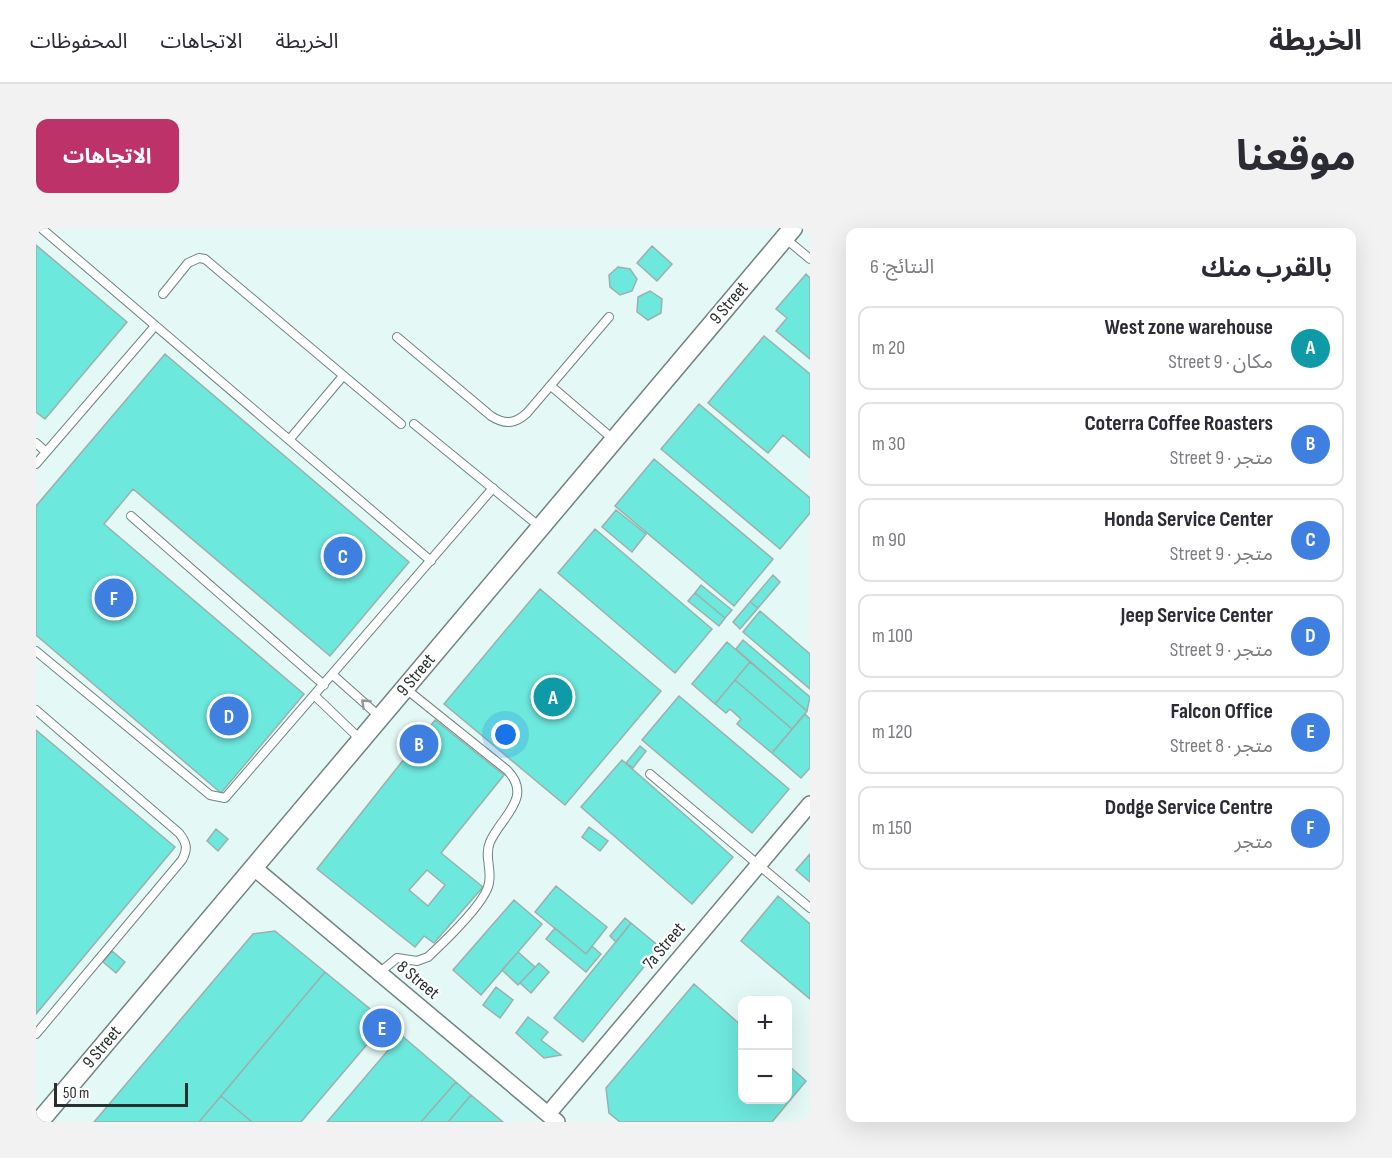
<!DOCTYPE html>
<html lang="ar">
<meta charset="utf-8">
<style>
:root{--surface:#fff;--page:#f2f2f3;--text:#2b2b33;--muted:#7c7c81;--line:#e1e1e2;--accent:#bd3268}
body{margin:0;font-family:"Sofia Sans Condensed","Noto Sans Arabic",sans-serif;background:var(--page);color:var(--text);direction:rtl}
.controls{position:absolute;right:18px;bottom:18px;display:grid;overflow:hidden;border-radius:12px;box-shadow:0 6px 24px #0002}
.controls button{width:54px;height:54px;display:grid;place-items:center;padding:0;border:0;border-bottom:2px solid var(--line);background:var(--surface);color:var(--text);font:30px sans-serif}
.scale{position:absolute;left:18px;bottom:15px;width:134px;box-sizing:border-box;padding-left:6px;border:3px solid #27302e;border-top:0;font-size:16px;line-height:21px;white-space:nowrap;color:#27302e;-webkit-text-stroke:4px #fff;paint-order:stroke}
.you{position:absolute;left:470px;top:507px;width:21px;height:21px;margin:-15px;border:4px solid #fff;border-radius:50%;background:#1a73e8;box-shadow:0 0 0 9px #1a73e833}
.badge{display:grid;place-items:center;width:39px;height:39px;border-radius:50%;background:var(--accent);color:#fff;font-size:20px;font-weight:700}
.pin{position:absolute;translate:-50% -50%;border:3px solid #fff;box-shadow:0 2px 6px #0006}
.list{margin:0;padding:0;list-style:none}
h2{display:flex;justify-content:space-between;align-items:center;height:78px;margin:0;padding:0 24px;font-size:26px}
h2 small{font-size:20px;font-weight:400;color:var(--muted)}
.list li{display:grid;grid-template-columns:39px 1fr auto;gap:18px;align-items:center;box-sizing:border-box;height:84px;margin:0 12px 12px;padding:0 12px;border:2px solid var(--line);border-radius:12px}
.list b{display:block;font-size:22px;white-space:nowrap}
.list p{margin:0;font-size:20px;white-space:nowrap;color:var(--muted)}
.list em{font-size:20px;font-style:normal;color:var(--muted)}
.map{position:relative;flex:none;width:774px;height:894px;overflow:hidden;direction:ltr;border-radius:12px}
header{display:flex;align-items:center;gap:36px;box-sizing:border-box;height:84px;padding:0 30px;background:var(--surface);border-bottom:2px solid var(--line)}
header strong{font-size:28px}
nav{display:flex;gap:33px;margin-inline-start:auto;font-size:21px}
.intro{display:flex;align-items:center;justify-content:space-between;box-sizing:border-box;height:144px;padding:0 36px}
h1{margin:0;font-size:42px}
.button{padding:15px 27px;border-radius:12px;background:var(--accent);color:#fff;font-size:21px;font-weight:700}
main{display:flex;gap:36px;padding:0 36px}
aside{flex:1;background:var(--surface);border-radius:12px;box-shadow:0 6px 24px #0002}
.map>svg:first-child{display:block}
.building{fill:#6de8dd;stroke:#9bb0ad;stroke-width:1.5;fill-rule:evenodd}
.lines{fill:none;stroke-linecap:round;stroke-linejoin:round}
.service-casing{stroke:#6f8380;stroke-width:10}
.minor-casing{stroke:#6f8380;stroke-width:18}
.tertiary-casing{stroke:#6f8380;stroke-width:21}
.service{stroke:#fff;stroke-width:8}
.minor{stroke:#fff;stroke-width:15}
.tertiary{stroke:#fff;stroke-width:18}
.oneway{stroke:#939896}
.labels{text-anchor:middle;dominant-baseline:central;stroke-width:4.5;stroke-linejoin:round;paint-order:stroke}
.street-label{font-size:18px;fill:#27302e;stroke:#fff}
</style>
<header>
<strong>الخريطة</strong>
<nav><a>الخريطة</a><a>الاتجاهات</a><a>المحفوظات</a></nav>
</header>
<div class="intro"><h1>موقعنا</h1><a class="button">الاتجاهات</a></div>
<main>
<aside>
<h2>بالقرب منك<small>النتائج: 6</small></h2>
<ul class="list">
<li><span class="badge" style="background:#0f9aa8">A</span><div><b>West zone warehouse</b><p>مكان · 9 Street</p></div><em>20 m</em></li>
<li><span class="badge" style="background:#3f7fe0">B</span><div><b>Coterra Coffee Roasters</b><p>متجر · 9 Street</p></div><em>30 m</em></li>
<li><span class="badge" style="background:#3f7fe0">C</span><div><b>Honda Service Center</b><p>متجر · 9 Street</p></div><em>90 m</em></li>
<li><span class="badge" style="background:#3f7fe0">D</span><div><b>Jeep Service Center</b><p>متجر · 9 Street</p></div><em>100 m</em></li>
<li><span class="badge" style="background:#3f7fe0">E</span><div><b>Falcon Office</b><p>متجر · 8 Street</p></div><em>120 m</em></li>
<li><span class="badge" style="background:#3f7fe0">F</span><div><b>Dodge Service Centre</b><p>متجر</p></div><em>150 m</em></li>
</ul>
</aside>
<div class="map">
<svg width="774" height="894" viewBox="0 0 774 894">
<rect width="100%" height="100%" fill="#e4f9f6"/>
<path class="building" d="M0,17L91,94L9,191L0,184Z
M616,18L636,36L621,53L601,35Z
M582,39L594,41L601,51L596,63L584,67L574,59L573,47Z
M770,46L774,50V131L740,103L751,90L740,81Z
M614,63L626,71L625,85L612,92L601,84L602,69Z
M728,108L774,146V230L747,207L732,225L672,175Z
M129,126L373,334L294,428L97,261L68,296L268,466L185,565L0,407V278Z
M663,176L774,270V285L744,321L625,221Z
M618,231L737,331L698,378L579,278Z
M580,282L610,306L596,324L566,299Z
M559,301L676,401L639,445L522,345Z
M737,347L744,354L722,380L714,374Z
M665,357L696,382L689,390L659,365Z
M504,361L625,463L529,577L408,476Z
M659,365L689,390L683,398L652,373Z
M714,374L722,380L704,401L697,394Z
M724,383L774,426V461L707,404Z
M707,412L774,469L771,483L700,421Z
M691,414L714,434L679,476L656,456Z
M714,434L771,483L756,501L699,452Z
M699,452L756,501L736,525L701,496L705,491L694,481L690,485L679,476Z
M643,468L753,561L716,605L606,512Z
M769,486L774,491V540L765,550L736,525Z
M399,492L468,547L405,625L447,659L398,715L388,708L379,719L281,641ZM391,642L409,657L392,678L373,662Z
M0,502L139,619L0,786Z
M604,518L610,523L597,540L590,535Z
M586,532L697,629L656,676L545,579Z
M553,599L572,613L564,623L546,609Z
M180,601L192,611L182,623L171,613Z
M774,626V654L760,642Z
M520,658L571,699L550,726L499,684Z
M742,668L774,696V771L705,713Z
M478,672L506,696L445,767L417,742Z
M589,690L595,695L580,714L574,708Z
M595,695L624,719L547,814L518,790Z
M519,700L550,726L556,718L565,726L550,744L510,711Z
M239,703L289,744L163,894H58L217,706Z
M76,723L89,734L80,745L67,734Z
M482,724L499,739L482,757L466,742Z
M503,735L513,744L495,765L484,755Z
M289,744L350,794L265,894H216L185,868Z
M658,756L706,798V872H752V837L770,853L736,894H584L573,885L570,860Z
M460,759L477,772L464,790L447,777Z
M492,789L512,804L505,812L525,827L508,830L480,805Z
M365,807L420,854L385,894H291Z
M420,854L435,867L412,894H385Z
M435,867L467,894H412Z
M185,868L216,894H163Z"/>
<g class="lines">
<g class="service-casing">
<path id="service" d="M5,0L395,333
M750,11L774,31
M127,66L152,35L163,30L169,31L365,196
M361,109L455,188C469,197 479,196 491,185L573,89
M515,158L577,211
M378,196L504,299
M253,212L307,148
M0,215L10,224
M0,236L119,98
M95,288L288,457
M0,423L174,567L189,570L457,260
M297,447L344,489
M279,468L325,512
M0,482L143,605C151,615 152,621 146,632L0,806
M614,546L774,680
M343,745L361,730L381,733L392,729C407,715 450,674 453,655C456,641 448,628 454,614C465,589 498,569 471,542L370,461"/>
</g>
<g class="minor-casing">
<path id="minor" d="M217,639L521,894
M512,886L774,576"/>
</g>
<g class="tertiary-casing">
<path id="tertiary" d="M3,894L757,0"/>
</g>
<use href="#service" class="service"/>
<use href="#minor" class="minor"/>
<use href="#tertiary" class="tertiary"/>
</g>
<defs><path id="oneway-chevron" d="M-2-3.5L2.5 0L-2 3.5" fill="none" stroke-width="1.6" stroke-linecap="round" stroke-linejoin="round" transform="scale(1.5)"/></defs>
<use class="oneway" href="#oneway-chevron" transform="translate(329 475) rotate(-137)"/>
<g class="labels">
<g class="street-label">
<text transform="translate(693 75) rotate(-50)">9 Street</text>
<text transform="translate(380 447) rotate(-50)">9 Street</text>
<text transform="translate(628 718) rotate(-50)">7a Street</text>
<text transform="translate(382 752) rotate(40)">8 Street</text>
<text transform="translate(66 819) rotate(-50)">9 Street</text>
</g>
</g>
</svg>
<div class="controls">
<button>+</button>
<button>−</button>
</div>
<div class="scale">50 m</div>
<div class="you"></div>
<div class="pin badge" style="left:517px;top:469px;background:#0f9aa8">A</div>
<div class="pin badge" style="left:383px;top:516px;background:#3f7fe0">B</div>
<div class="pin badge" style="left:307px;top:328px;background:#3f7fe0">C</div>
<div class="pin badge" style="left:193px;top:488px;background:#3f7fe0">D</div>
<div class="pin badge" style="left:346px;top:800px;background:#3f7fe0">E</div>
<div class="pin badge" style="left:78px;top:370px;background:#3f7fe0">F</div>
</div>
</main>
